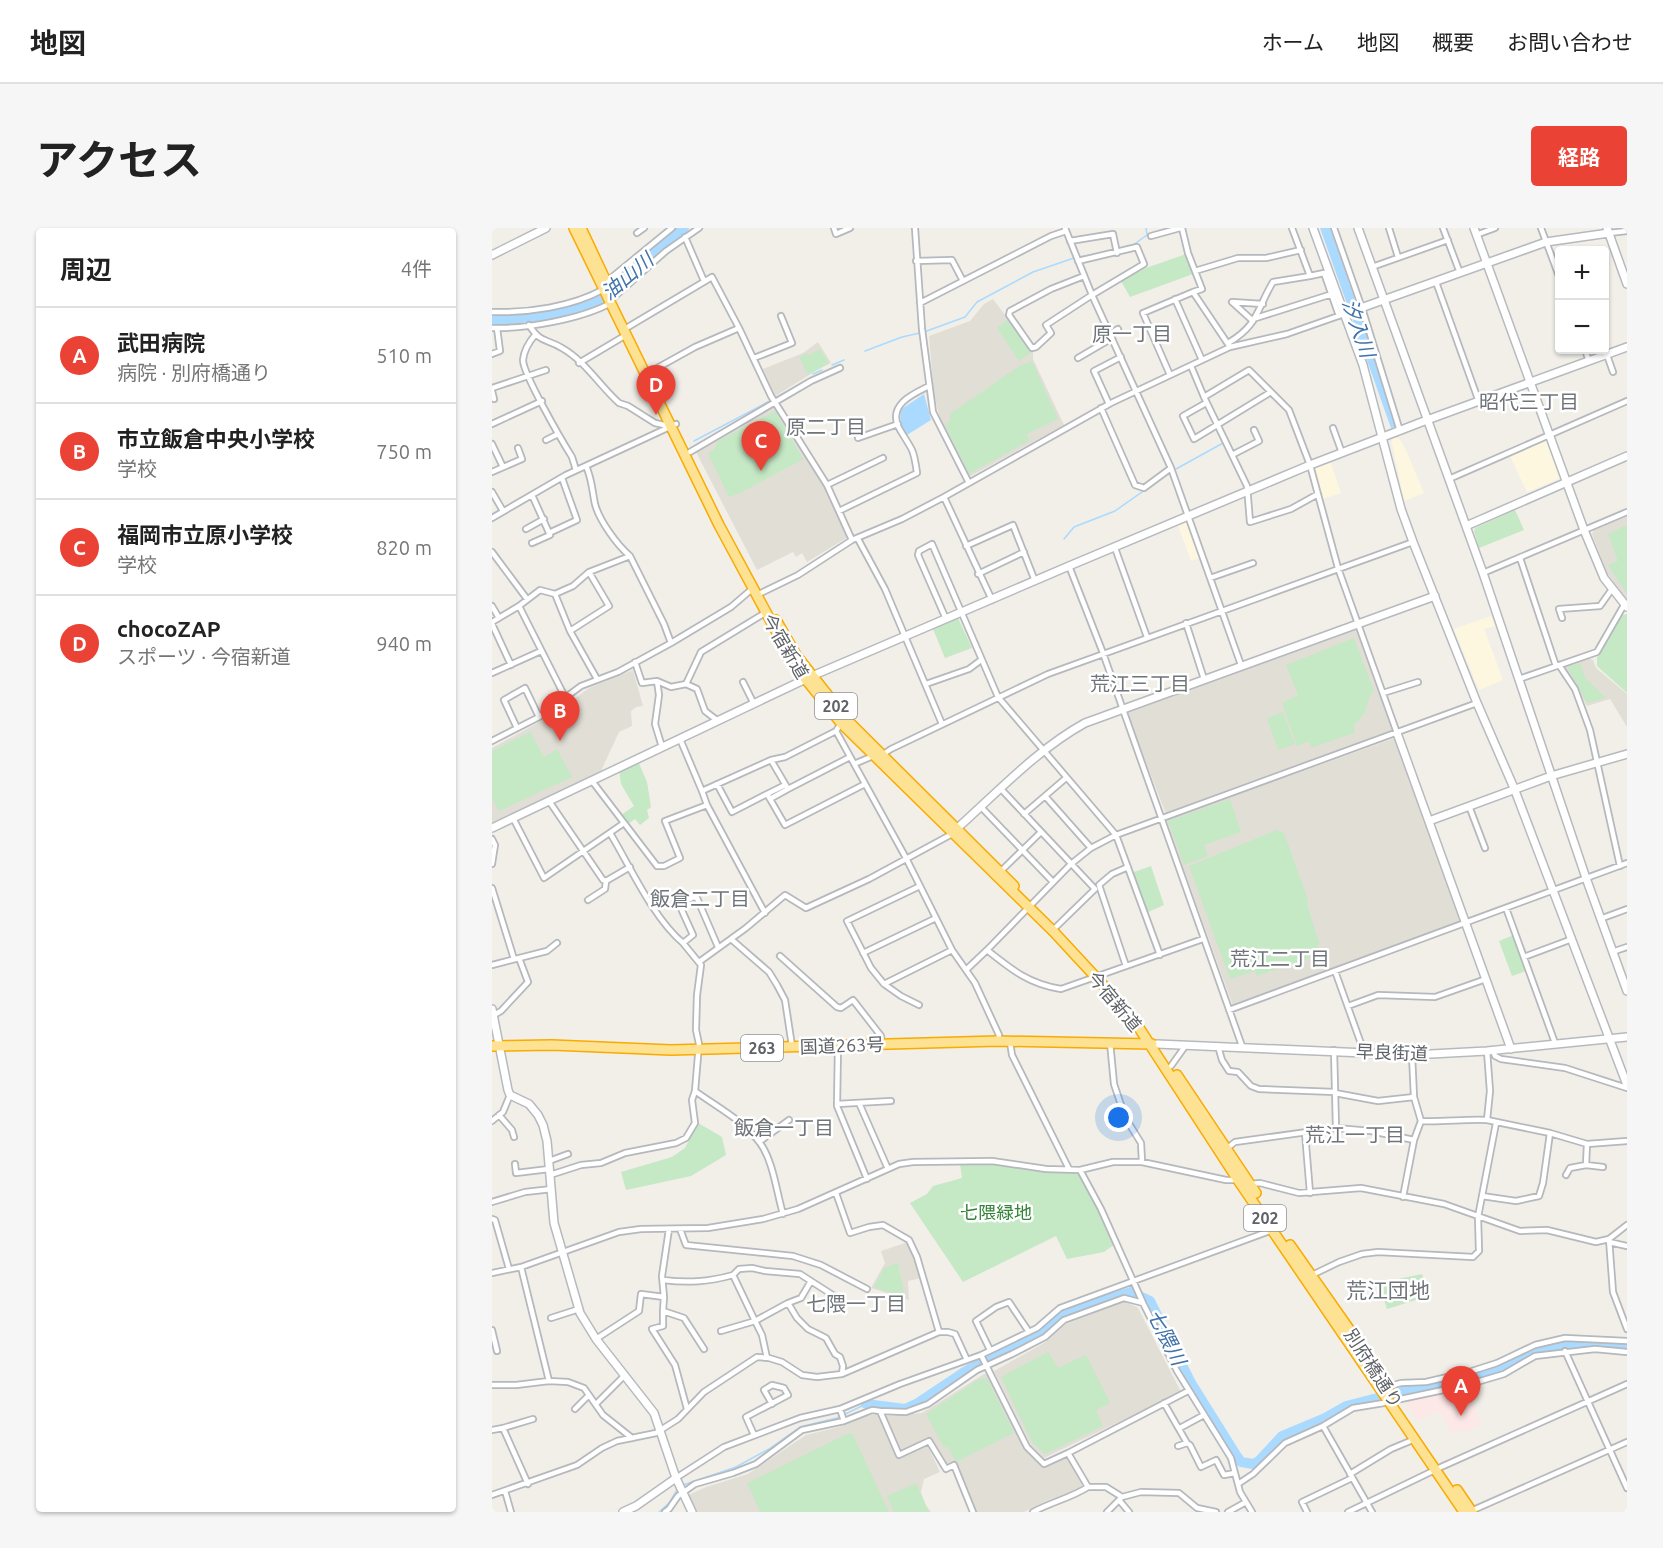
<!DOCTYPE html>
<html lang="ja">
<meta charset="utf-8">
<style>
:root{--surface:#fff;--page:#f6f6f6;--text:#222;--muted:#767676;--line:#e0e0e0;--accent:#ea4335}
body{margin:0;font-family:Ubuntu,"Noto Sans JP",sans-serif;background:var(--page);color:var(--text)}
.controls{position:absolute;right:18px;top:18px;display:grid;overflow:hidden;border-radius:6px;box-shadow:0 2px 4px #0004}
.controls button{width:54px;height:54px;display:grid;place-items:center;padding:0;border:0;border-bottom:2px solid var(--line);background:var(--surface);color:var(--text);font:30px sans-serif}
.you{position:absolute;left:627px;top:890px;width:21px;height:21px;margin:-15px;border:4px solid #fff;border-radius:50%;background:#1a73e8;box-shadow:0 0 0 9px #1a73e833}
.badge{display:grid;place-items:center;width:39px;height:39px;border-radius:50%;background:var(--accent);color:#fff;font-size:20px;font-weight:700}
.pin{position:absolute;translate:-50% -50px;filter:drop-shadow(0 2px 3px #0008)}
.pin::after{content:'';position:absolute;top:32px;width:21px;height:18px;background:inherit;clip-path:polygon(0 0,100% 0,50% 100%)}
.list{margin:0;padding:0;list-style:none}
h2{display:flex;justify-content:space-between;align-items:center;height:78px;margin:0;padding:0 24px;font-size:26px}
h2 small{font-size:20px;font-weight:400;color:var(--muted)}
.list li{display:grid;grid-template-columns:39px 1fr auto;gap:18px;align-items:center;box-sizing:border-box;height:96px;padding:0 24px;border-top:2px solid var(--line)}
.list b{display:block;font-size:22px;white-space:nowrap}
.list p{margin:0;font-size:20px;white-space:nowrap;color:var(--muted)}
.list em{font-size:20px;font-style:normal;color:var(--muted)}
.map{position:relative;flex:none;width:1135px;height:1284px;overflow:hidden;border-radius:6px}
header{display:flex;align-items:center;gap:36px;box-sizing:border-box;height:84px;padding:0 30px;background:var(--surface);border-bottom:2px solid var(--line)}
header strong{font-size:28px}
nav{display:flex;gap:33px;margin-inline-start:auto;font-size:21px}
.intro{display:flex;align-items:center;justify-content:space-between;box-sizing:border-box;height:144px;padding:0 36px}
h1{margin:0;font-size:42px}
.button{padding:15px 27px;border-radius:6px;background:var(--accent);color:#fff;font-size:21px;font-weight:700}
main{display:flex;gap:36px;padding:0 36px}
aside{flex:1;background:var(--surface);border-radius:6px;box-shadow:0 2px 4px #0004}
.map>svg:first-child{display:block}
.commercial{fill:#fef7e0}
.education{fill:#e1ded6}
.medical{fill:#fce8e6}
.green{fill:#c5e8c5}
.water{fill:#aadaff}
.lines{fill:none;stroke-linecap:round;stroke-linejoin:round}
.stream{stroke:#aadaff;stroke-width:1.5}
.river{stroke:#aadaff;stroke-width:10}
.street-casing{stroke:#b5b8bc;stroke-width:8}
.secondary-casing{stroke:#b6babf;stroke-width:10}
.highway-casing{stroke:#f9ab00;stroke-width:12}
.street{stroke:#fff;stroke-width:4.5}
.secondary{stroke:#fff;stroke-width:7}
.highway{stroke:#fde293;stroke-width:9}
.labels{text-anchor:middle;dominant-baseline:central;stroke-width:5;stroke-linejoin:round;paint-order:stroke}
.shield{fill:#fff;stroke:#8f9295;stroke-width:1.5}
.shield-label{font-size:16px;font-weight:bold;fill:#5f6368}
.street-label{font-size:18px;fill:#5f6368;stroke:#fff}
.park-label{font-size:18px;fill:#348238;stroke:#fff}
.water-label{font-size:20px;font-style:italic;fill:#4174aa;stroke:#fff}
.neighbourhood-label{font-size:20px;fill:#70757a;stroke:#fff}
.quarter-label{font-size:21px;fill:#70757a;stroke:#fff}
</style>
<header>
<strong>地図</strong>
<nav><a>ホーム</a><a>地図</a><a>概要</a><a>お問い合わせ</a></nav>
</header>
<div class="intro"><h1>アクセス</h1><a class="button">経路</a></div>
<main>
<aside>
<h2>周辺<small>4件</small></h2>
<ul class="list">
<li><span class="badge">A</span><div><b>武田病院</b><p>病院 · 別府橋通り</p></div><em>510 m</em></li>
<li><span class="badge">B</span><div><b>市立飯倉中央小学校</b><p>学校</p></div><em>750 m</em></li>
<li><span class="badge">C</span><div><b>福岡市立原小学校</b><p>学校</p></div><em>820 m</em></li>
<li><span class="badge">D</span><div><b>chocoZAP</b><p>スポーツ · 今宿新道</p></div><em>940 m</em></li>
</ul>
</aside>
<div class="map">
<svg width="1135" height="1284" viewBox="0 0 1135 1284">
<rect width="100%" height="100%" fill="#f1efe8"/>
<path class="commercial" d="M901,210H907L914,222L932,265L912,273L900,215Z
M1056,211L1071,249L1035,264L1018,228Z
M838,233L849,265L830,271L822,241L823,238Z
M694,294H696L709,329L699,333L686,297Z
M999,388L1003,398L992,401L1011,452L987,462L962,401Z"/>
<path class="education" d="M501,71L541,124V131L572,197L477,249L448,190L442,167L437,108L478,93L492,76Z
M326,114L339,135L325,142L285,167H283L271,141L311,125Z
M282,178L284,179L335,262L356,309L315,334L310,325L304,329L301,324L265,342L204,224Z
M1135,288V372L1115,345L1100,306L1102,302Z
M864,401L900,502L674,586L634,483Z
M1095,430L1101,432L1104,440L1135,466V499L1118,471L1095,478L1073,440V438Z
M141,442L151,478L144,479L139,483L140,498L127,504L109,543L0,595V520L65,484L97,460Z
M903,510L970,694L741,778L674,592Z
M416,1014L429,1050L416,1053L417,1072L379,1060L393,1035L389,1023Z
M633,1073L646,1080L689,1164L552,1230L539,1217L502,1143L552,1115L574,1096Z
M492,1146H495L531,1217L553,1240L575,1230L590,1257L589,1260L577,1266L556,1272L532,1284H484L464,1234L453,1236L438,1211L411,1224L408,1223L393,1188L430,1185Z
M386,1186L406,1231L435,1216L448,1244L432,1251L429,1264L433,1276L439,1284H204L196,1267L214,1259L256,1246L314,1207L347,1199L369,1189Z"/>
<path class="medical" d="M974,1160L990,1196L970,1205L969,1202L960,1206L948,1183L926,1193L914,1175L920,1172Z"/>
<path class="green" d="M694,26L701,46L638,69L629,53L654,40Z
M517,91L540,124L527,133L505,100Z
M328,121L337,135L316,147L307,129L315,125L317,127Z
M540,133L566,191L535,206L537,213L477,246L453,197L458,194V186L529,137Z
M283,183L311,231L248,265L237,269L216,226L223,220L226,213Z
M1023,282L1032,302L987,320L982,303L983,300Z
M1135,297V366L1116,337L1126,333L1116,306Z
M1135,386V465L1105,438V430L1130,387Z
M466,390L480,420L453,430L441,401Z
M862,410L882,463L879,465L872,486L862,497V505L819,520L817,513L805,518L790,475L806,467L794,437Z
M1088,435L1094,451L1114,470L1095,475L1075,439Z
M791,484L803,516L786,522L775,490Z
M38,504L52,529L65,521L80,549L7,583L0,571V523Z
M146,533L155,554L159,579L155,582L157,590L148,597L143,591L136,596L129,587L142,578L129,556L127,541Z
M738,571L749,604L712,617L716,628L692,637L676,593Z
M785,602L792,605L816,672L815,676L827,715L823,728L765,748L763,743L738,751L697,638Z
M659,638L672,677L654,685L639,645Z
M1022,707L1034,743L1020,748L1007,713Z
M206,895L230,909L234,927L199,948L134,962L129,944L180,929L193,920Z
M468,936H498L586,943L623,1016L612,1024L575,1031L564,1008L471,1054L418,975L435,966L441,958L470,950Z
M406,1035L413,1070L382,1059L392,1040Z
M930,1046L937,1068L895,1081L887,1055Z
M556,1124L566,1140L594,1127L618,1175L604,1182L611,1198L553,1226L540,1214L509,1149Z
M495,1150L522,1205L466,1233L463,1232L455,1218L452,1220L434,1186L487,1151Z
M357,1205L361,1207L397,1284H268L255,1255Z
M424,1255L437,1284H402L395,1268Z"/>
<path class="water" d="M828,0H838L869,89L903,199L899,200Z
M432,166L439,192L415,207L409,197L408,182Z"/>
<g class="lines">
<path class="stream" d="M625,22L641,17L655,7L654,0
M587,29L615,24
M432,104L473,89L485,74L541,44L582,30
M373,123L410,109L428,105
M340,137L352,132
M321,146L330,142
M283,170L294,164
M202,213L278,173
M684,241L731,215
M572,311L582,299L623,283L677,245
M191,1257L244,1239L277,1221L308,1199L345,1190L374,1176
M167,1284L177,1275L185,1262"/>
<path class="river" d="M0,92C25,91 88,86 108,72C138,51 161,20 192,0
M374,1176L413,1181L426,1175L474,1143L550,1104L569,1088L590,1079L639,1064L658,1073L699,1155L744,1227L749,1234L761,1236L767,1233L790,1208L833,1190L854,1178L909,1164L984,1150L1014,1137L1040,1123L1053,1120L1079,1116L1135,1118"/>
<g class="street-casing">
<path id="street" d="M342,0L344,6L358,0
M423,0L430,101L441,184L477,255
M573,0L600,67L679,240L749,437
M690,0L696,25L710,61L701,64
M842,0L870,80L908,203
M897,0L906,29
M951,0L968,45
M1049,0L1068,51
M145,5L152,0
M1117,5L1135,3
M984,7L1003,0
M659,8L688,0
M193,9L212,53
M578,13L621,6L625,25
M424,33L460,32L471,53
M586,33L645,19L652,36L600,67L554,97L559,105L544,119L540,120L517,87L518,83L559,61L592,48
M880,39L956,12
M703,43L746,30H774L809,22
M818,48L832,45L847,88
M114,54L180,0
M944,54L987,174
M122,69L174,23L207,0
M683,71L710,132
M428,75L559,8L574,3
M0,84C36,85 80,79 112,61
M764,90L840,66
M761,93L740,74L771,76
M37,97C49,116 54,110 70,120C93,133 108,158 127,175L136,178L163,195L177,198
M136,99L220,49L247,100L279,168L335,257L360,312
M0,100C34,101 89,91 119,75
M618,106L626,101
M43,107C37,114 32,122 31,132C31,146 70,213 80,229L84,242
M736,115C767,97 765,80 781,54L818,48L800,0
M1093,122L1097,133
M0,126L8,123L5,100
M1115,127L1121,144
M262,130L300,115L289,88
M586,130L620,110
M87,135L134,107
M699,138L712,169L757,142L797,182L818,237L846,340L905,505
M158,144L203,119L247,100
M678,147L651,85L701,64L738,119
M0,160L54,142
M0,163L2,171
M712,169L755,258L758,294L799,281L826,266
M714,175L691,188L702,211L779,164
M617,176L602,143L629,129
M609,180L643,257L652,260L679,240
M0,196L50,173
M841,200L850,225
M366,210L406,196
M54,212L66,206
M0,216L11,239
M198,224L319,153L348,140
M740,227L767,213L762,202
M94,238C100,251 100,262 103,276C107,292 125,317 138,328
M0,244L30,231L26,220
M957,251L1135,173
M335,257L391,230
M0,264L11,283
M452,269L500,372
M347,283L425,245C424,238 423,229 420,222C416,214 410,206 406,198C397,176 421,166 437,158
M0,290L74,247L184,196
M34,301L52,291
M57,305L85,292L70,250
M366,311L393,361L450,496
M40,315L58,307L40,267
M474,318L521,297L543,353
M623,320L655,409
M0,324L35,371
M1028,330L1064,438
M577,338L611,425L750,818
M991,345L1135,284
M486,346L532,324
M718,350L761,335
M269,365L306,347L360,312L410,291L452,269L619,175L738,119L795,106L852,86
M63,366L78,403L105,451
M0,378L7,390
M27,378L74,471
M1070,390L1067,381L1108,378L1120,361
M454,391L426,327L427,323L440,316L506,469L624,607L668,727
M0,394L27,378L48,362L63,366L81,358L97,344L138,328L172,396L179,415
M694,395L712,451
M0,396L19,437
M78,403L117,378L97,344
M143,434L150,455L165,453L179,459L194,456L205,461L213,483L226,493
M1067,437L1083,461L1098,502L1128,638
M0,445L49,423
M1027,451L1105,424L1132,377
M165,453L167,467L163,496L170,519
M251,454L262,476
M194,456L209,424L273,385
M434,456L477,441L489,432
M891,465L926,454
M349,495L344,503L414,630L460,722L483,755L507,807L506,813
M25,500L12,472L33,460L47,489
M188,511L210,563L279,532L293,529L344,503
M0,513L47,489L89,458L126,444L179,415L239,379L260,361
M390,527L399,521L556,446L921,314
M279,532L296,561L278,571L275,566L293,557
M362,536L381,528
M100,553L165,638H172L188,630L173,593L215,577L210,563
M225,556L240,584L275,566
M296,561L358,529
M509,561L603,661
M553,568L599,620
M278,571L293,597L373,556
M57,573L111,652L114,653L138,639
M215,577L273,685
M977,578L993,620
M489,579L561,654
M532,586L574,550
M21,590L52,650L132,595
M118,605C138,638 161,690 191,715
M0,611L3,617L0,636
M508,644L549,604
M428,658L355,693L379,740L392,756L460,722
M0,660L22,731
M96,672L113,661L114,653
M1014,680L1063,815
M1108,691L1135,681
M564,699L603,661
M239,711L277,744L285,757L293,772L300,818
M226,719L205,670L202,669L187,676L201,707L191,715L209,737L205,767L204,802L207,816L203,863C225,879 252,893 268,915C281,932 285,966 291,986
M495,722L579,636L599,620L624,607L985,475
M1120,724L1135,719
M371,725L444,690
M288,728L345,779L349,780L361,772L389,808L390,816
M1032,729L1080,711
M207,734L254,700L293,667L314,680L377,651L460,606
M0,737L55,723L65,715
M634,738L607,657L620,646L636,639
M474,742L495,722C520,742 537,756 569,761L711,711
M843,743L872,824
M392,756L409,768L427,777
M856,778L886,767L943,769L994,751
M737,782L1135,635
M2,787L9,783L36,754L27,730
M518,814L520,827L577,941
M618,814L622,856L633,889L649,915L650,934
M346,818L345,878L375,951
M726,818L730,832L737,843L746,844L759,858L767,861L843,864
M842,822L844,900
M1001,823L1003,828L1009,831L1073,840L1135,860
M920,827L922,869L929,893L922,912
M679,838L694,817
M843,865L886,873L922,869
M367,875L396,941
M345,876L399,873
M7,887L20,902L22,909
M0,893L11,884L18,867
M929,893C951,894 973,891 995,892
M813,905L818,965
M1058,905L1095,916L1135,913
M267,914L297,892
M1095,916L1094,937L1111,939
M733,922L743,914L844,900L879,903L922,912L911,969
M57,933L76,926
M23,936L24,945L57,941
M588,942L609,981L651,1075L685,1143L739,1230L748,1264L760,1284
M58,947L89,937L109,935L133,925L184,915L194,910L203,895L200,872L203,863
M1074,947L1078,940L1094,937
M759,956L768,955L807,965L869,960L952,976L1028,1003L1055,1002L1104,1014L1117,1011L1135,997
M344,965L358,1005L377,999L391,997L417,1012L425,1029L447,1104
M990,968L1024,973L1047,968L1051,955L1058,905L995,892L998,863L995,823
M0,974L33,964L60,961
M0,991L3,992L17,1041
M188,1001L194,1017L301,1028L329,1037L375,1061
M1117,1011L1121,1064L1135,1101
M1117,1014L1135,1018
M29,1039L57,1153
M0,1045L29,1039L127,1004L149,1001L216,1000L271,991L306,981L407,936L421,934L500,933L554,941L588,942L621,934H650L734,952H745
M241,1047L247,1041L260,1040L273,1043L308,1046L350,1073
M820,1047L847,1034L870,1026L886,1024L981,1029L987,1023L986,989L1004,895
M171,1052C196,1055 216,1054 241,1047L263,1093L229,1103
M172,1069L171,1083L192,1090L212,1121
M296,1075L309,1070L319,1053
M171,1083V1098L160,1101L183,1137L195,1181
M59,1090L87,1081
M0,1102L5,1123
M104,1111L147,1083L149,1066L172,1069L170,1048L177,1001
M498,1122L484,1093L504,1079L517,1074L537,1104
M1073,1123L1135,1260
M489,1127L535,1219L552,1236L576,1225L596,1259H614L630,1269L649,1264L687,1265L705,1280L724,1284
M275,1130L270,1107L263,1093L296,1075L305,1090L316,1101L334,1110L343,1126L348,1129L351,1138L350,1146
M0,1157H24L57,1153L76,1154L92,1160L111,1187L140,1210
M894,1159L909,1155L934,1154L977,1144L1005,1135L1043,1117L1073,1110L1135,1113
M904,1172L975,1157L1012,1146L1043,1128L1103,1121L1135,1124
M672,1175L695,1215
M104,1176L133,1147
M83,1181L97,1167
M348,1181L352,1193L380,1182L388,1183L407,1227L437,1213L454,1241L462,1237L481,1284
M388,1183L414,1184L436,1176L485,1142L520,1126L553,1109L572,1092L632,1070L651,1075
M831,1198L861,1180L898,1174
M11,1200L41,1191
M688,1200L712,1187
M0,1202L11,1200L36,1256
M262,1207L254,1189L296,1167L292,1160L280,1157L272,1162L280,1176
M686,1218L695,1215L698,1217L709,1239L724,1232L732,1247L743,1245
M576,1225L696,1163
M858,1246L899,1221L923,1211
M184,1250L232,1219L308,1190L348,1181L408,1156L489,1127L545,1100L568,1080L786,1000
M746,1256L761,1246L793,1215L831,1198L880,1284
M13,1263L19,1284
M0,1267L85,1237L110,1220L125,1213L164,1205L186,1191L212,1164L265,1129L277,1130L290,1134L310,1147L325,1149L350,1146L447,1104H456L463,1106L475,1132
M627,1272L637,1284
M979,1283L1135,1214
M173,1284L177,1281L186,1268L203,1256L241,1245L264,1236L310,1202L352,1193
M541,1284C559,1274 579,1270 596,1259
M615,1284L630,1269
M736,1284L754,1274
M815,1284L810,1274L860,1250
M856,1284L949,1239L1135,1156"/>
</g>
<g class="secondary-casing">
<path id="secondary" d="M821,0L871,137L909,281L921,314L985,475L1022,560L1135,857
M866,0L991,345L1094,650L1135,763
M982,0L1092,302L1112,350L1135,379
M1115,0L1135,56
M0,27L54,0
M852,86L1054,14L1117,5
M974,298L1135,228
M905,505L1019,821
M937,593L1059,548L1135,526
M0,600L320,448L577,338L818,237L935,192L1135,119
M461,604C504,566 544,522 593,495L943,368
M0,781L16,862L18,867L37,876L46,887L51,897L55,913L62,995L88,1085L104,1111L162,1185L184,1250L200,1284
M665,816L920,827L995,823L1135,809
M131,1284L144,1278L184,1250"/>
</g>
<g class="highway-casing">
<path id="highway" d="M82,0L227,297L303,438L349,495L561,703L638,786L746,952L972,1284
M89,0L112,49
M284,392L304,427L357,494L522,658
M0,818L60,817L179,822L506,813L660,816
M685,847L764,965
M798,1017L864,1111L896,1162
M965,1262L980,1284"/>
</g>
<use href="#street" class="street"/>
<use href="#secondary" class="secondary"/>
<use href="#highway" class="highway"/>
</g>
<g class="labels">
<g class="shield">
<rect x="323" y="465" width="42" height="26" rx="4.5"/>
<rect x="249" y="807" width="42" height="26" rx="4.5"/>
<rect x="752" y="977" width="42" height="26" rx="4.5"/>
</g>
<g class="shield-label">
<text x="344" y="478">202</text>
<text x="270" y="820">263</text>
<text x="773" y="990">202</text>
</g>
<g class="street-label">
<text transform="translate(294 418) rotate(59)">今宿新道</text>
<text transform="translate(623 773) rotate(50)">今宿新道</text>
<text transform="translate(350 817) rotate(-2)">国道263号</text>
<text transform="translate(900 824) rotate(2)">早良街道</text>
<text transform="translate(882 1140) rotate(57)">別府橋通り</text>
</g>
<g class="park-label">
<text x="504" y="984">七隈緑地</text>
</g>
<g class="water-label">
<text transform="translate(135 48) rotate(-40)">油山川</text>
<text transform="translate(867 100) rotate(71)">汐入川</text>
<text transform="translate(675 1109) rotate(63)">七隈川</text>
</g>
<g class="neighbourhood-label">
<text x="640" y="105">原一丁目</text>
<text x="1037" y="173">昭代三丁目</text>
<text x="334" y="198">原二丁目</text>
<text x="648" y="455">荒江三丁目</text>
<text x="208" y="670">飯倉二丁目</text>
<text x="788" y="730">荒江二丁目</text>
<text x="292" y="899">飯倉一丁目</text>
<text x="863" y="906">荒江一丁目</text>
<text x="364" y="1075">七隈一丁目</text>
</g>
<g class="quarter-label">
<text x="896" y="1062">荒江団地</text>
</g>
</g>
</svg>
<div class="controls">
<button>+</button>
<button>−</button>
</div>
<div class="you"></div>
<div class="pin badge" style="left:969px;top:1188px">A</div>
<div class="pin badge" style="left:68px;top:513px">B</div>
<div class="pin badge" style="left:269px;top:243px">C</div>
<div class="pin badge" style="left:164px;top:187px">D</div>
</div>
</main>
